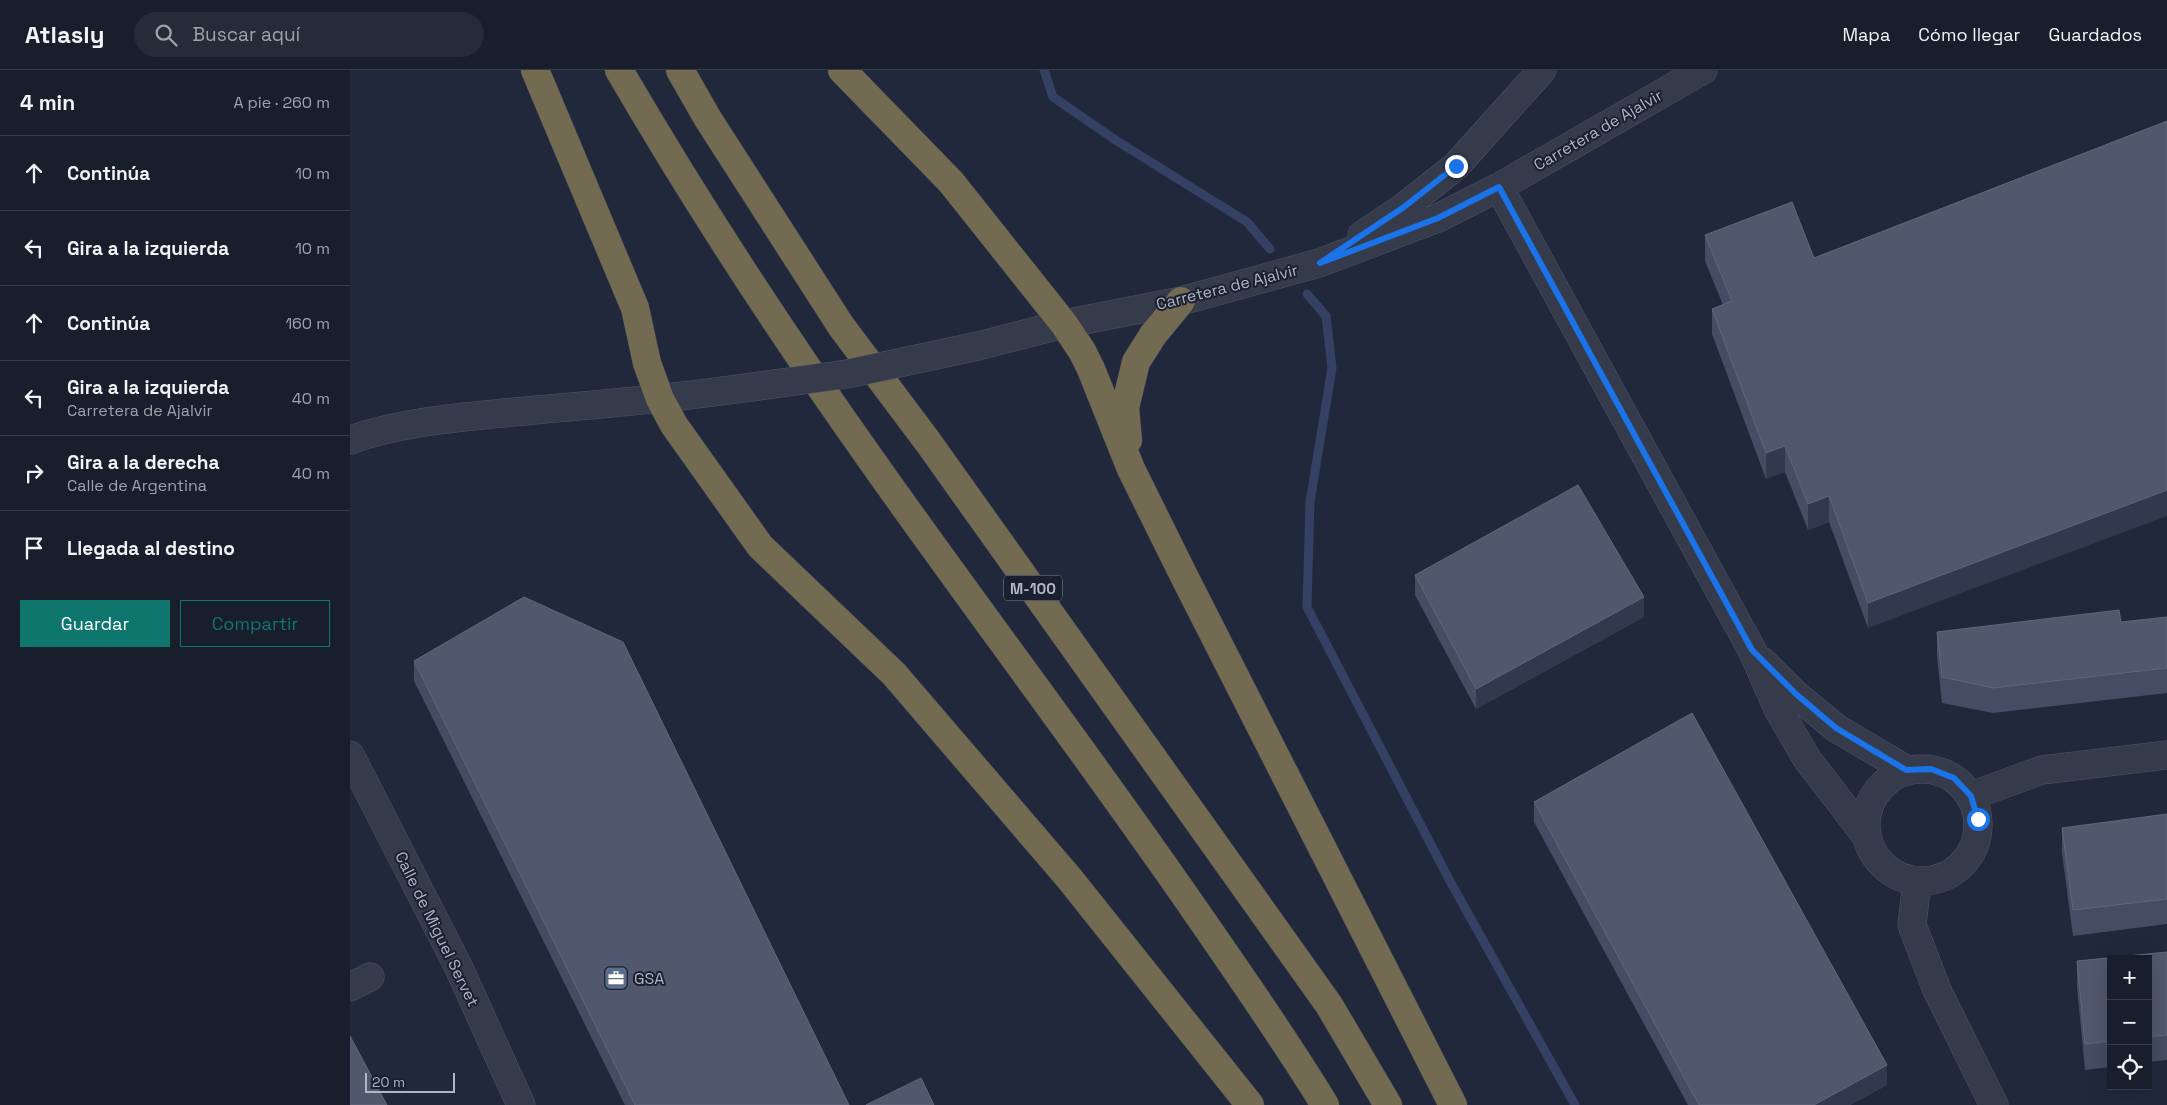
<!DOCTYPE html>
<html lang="es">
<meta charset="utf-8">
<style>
:root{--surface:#191e2c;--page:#262b38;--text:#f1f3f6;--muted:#9fa2a9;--line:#373c48;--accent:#0f766e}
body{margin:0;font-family:"Space Grotesk",sans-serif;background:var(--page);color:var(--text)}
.controls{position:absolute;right:15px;bottom:15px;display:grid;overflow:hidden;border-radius:0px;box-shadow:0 5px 20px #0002}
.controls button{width:45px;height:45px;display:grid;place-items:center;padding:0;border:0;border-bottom:1px solid var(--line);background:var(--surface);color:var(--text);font:25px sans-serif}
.scale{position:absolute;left:15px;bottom:12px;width:90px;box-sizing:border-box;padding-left:5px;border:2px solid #b0b5c7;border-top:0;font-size:14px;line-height:18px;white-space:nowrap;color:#b0b5c7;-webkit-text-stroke:4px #1a2030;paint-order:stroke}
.stop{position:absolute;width:15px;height:15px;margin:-11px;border:4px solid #1a73e8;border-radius:50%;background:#fff}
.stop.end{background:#1a73e8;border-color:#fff;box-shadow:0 1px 5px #0008}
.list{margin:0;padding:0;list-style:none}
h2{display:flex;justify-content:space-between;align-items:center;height:65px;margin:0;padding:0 20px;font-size:21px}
h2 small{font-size:16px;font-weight:400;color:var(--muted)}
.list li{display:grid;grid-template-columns:32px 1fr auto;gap:15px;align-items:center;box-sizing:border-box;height:75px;padding:0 20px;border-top:1px solid var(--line)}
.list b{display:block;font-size:19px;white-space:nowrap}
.list p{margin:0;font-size:16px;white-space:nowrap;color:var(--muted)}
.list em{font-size:16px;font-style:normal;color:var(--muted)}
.actions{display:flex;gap:10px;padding:15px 20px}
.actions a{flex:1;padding:11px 0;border:1px solid var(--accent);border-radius:0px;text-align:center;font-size:18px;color:var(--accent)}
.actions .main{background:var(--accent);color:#fff}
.icon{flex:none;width:28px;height:28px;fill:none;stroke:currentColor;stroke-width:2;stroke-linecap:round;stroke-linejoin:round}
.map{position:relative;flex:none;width:1817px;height:1035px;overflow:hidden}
header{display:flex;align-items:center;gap:30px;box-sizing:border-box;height:70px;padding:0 25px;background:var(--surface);border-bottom:1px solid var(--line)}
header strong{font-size:24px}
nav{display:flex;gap:28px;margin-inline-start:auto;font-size:18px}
.search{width:350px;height:45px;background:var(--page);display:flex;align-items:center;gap:12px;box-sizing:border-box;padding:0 18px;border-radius:28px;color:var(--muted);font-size:19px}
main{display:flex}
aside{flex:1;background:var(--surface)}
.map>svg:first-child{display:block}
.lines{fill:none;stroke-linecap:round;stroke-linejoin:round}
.stream{stroke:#344163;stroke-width:9}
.minor-casing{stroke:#505566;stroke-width:29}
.highway-casing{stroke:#3d4253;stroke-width:29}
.minor{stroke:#353b4b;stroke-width:28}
.highway{stroke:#726a51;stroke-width:28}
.minor-bridge-casing{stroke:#505566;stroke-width:29;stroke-linecap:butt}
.minor-bridge{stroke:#353b4b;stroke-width:28}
.wall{fill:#454c63}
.shaded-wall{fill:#32394e}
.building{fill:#51576d;stroke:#60667b}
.route{stroke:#1a73e8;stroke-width:6}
.labels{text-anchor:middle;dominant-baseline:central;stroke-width:4;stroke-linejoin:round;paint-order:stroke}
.shield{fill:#1a2030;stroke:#83889a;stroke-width:1}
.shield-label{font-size:15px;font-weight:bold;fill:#b0b5c7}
.street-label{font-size:16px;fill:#b0b5c7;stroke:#1a2030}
.poi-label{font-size:16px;fill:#b0b5c7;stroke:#1a2030;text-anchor:start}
</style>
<header>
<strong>Atlasly</strong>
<div class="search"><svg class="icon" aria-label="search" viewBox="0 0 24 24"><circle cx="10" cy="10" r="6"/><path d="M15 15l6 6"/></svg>Buscar aquí</div>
<nav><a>Mapa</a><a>Cómo llegar</a><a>Guardados</a></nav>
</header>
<main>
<aside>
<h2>4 min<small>A pie · 260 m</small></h2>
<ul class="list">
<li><svg class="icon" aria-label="ahead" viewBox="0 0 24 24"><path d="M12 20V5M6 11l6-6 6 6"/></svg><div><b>Continúa</b></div><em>10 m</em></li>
<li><svg class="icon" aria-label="left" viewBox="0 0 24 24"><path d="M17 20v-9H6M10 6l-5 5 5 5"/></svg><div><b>Gira a la izquierda</b></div><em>10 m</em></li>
<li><svg class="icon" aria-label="ahead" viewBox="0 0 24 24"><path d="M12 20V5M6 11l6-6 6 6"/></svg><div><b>Continúa</b></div><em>160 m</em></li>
<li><svg class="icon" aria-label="left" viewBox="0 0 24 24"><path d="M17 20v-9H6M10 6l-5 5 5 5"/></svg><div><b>Gira a la izquierda</b><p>Carretera de Ajalvir</p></div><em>40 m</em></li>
<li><svg class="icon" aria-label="right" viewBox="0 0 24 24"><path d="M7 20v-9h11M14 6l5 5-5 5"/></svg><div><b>Gira a la derecha</b><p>Calle de Argentina</p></div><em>40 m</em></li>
<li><svg class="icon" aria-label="arrive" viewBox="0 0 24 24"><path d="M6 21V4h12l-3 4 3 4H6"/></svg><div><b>Llegada al destino</b></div></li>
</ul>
<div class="actions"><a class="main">Guardar</a><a>Compartir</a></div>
</aside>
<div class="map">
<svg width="1817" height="1035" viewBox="0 0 1817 1035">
<rect width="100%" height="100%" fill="#21283b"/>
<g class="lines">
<path class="stream" d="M694,0L703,27L767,71L897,152L920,179
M957,224L976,246L982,298L960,432L957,537L1101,813L1225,1035"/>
<g class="minor-casing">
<path id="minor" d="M1149,117L1402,580L1428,639L1457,689L1517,767
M1012,165L1054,137L1106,96L1192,0
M628,276L714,254L831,231L969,193L1088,148L1149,117L1353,0
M0,370C48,353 102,348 153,343C226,336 299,331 372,321
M1413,592L1446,625L1486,658L1557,700
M0,685L108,896L171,1035
M1516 755a56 56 0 1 1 112 0a56 56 0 1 1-112 0Z
M1621,726L1692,700L1817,685
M1567,811L1562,855L1587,920L1644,1035
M0,917L20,907"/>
</g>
<g class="highway-casing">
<path id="highway" d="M185,0L285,238L297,293L310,329L324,355L410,476L544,604L719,808L900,1035
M269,0C347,134 432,264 522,391C630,544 743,692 849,846C892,908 935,970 975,1035
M330,0L358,49L491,256L578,372L979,935L1038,1035
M492,0L601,112L714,254L732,281L741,299L781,399L835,508L1103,1035
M778,370L775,338L786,292L803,265L831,231"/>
</g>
<use href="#minor" class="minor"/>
<use href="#highway" class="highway"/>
<g class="minor-bridge-casing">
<path id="minor-bridge" d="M372,321L497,304L628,276"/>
</g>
<use href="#minor-bridge" class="minor-bridge"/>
</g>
<path class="wall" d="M1817,51L1518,558L1479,452L1458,460L1435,402L1416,409L1362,264V239L1373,235L1355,191V165L1464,188Z
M1065,505L1294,547L1126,639L1065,525Z
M1771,552H1817V623L1643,643L1592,633L1587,587V562Z
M64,591L499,1035H275L64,611Z
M1184,732L1537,1015L1500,1035H1338L1184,752Z
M1817,744V854L1723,866L1712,783V758Z
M1817,882V990L1798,992V889H1761V997L1735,1000L1727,917V891Z"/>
<path class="shaded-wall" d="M1435,376V402L1416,409V383Z
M1817,420V446L1518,558V533Z
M1479,426V452L1458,460V434Z
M1294,527V547L1126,639V619Z
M1537,995V1015L1500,1035H1464Z"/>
<path class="building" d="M1817,51V420L1518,533L1479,426L1458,434L1435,376L1416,383L1362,239L1382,231L1355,165L1442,132L1464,188Z
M1228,415L1294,527L1126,619L1065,505Z
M174,527L273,572L499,1035H285L64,591Z
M1769,540L1771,552L1817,547V598L1643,618L1592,607L1587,562Z
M1342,643L1537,995L1464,1035H1349L1184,732Z
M1817,744V829L1723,840L1712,758Z
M1817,882V965L1798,967V889H1761V971L1735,974L1727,891Z
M0,966L37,1035H0Z
M571,1008L584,1035H516Z"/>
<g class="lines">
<path class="route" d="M1106,96L1054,137L970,193L1088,148L1149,117L1402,580L1446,624L1486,658L1556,700L1581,699L1604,708L1621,726L1628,749"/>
</g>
<defs>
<g id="office-square" transform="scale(1.25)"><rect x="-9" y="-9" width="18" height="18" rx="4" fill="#5c6f8a" stroke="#1a2030"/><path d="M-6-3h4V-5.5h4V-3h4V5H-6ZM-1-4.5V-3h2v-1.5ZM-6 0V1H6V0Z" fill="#fff"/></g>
</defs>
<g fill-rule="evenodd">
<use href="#office-square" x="266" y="908"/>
</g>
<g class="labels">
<rect class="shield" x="654" y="505.5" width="58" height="25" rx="4"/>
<g class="shield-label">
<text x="683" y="518">M-100</text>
</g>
<g class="street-label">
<text transform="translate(1248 60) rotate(-30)">Carretera de Ajalvir</text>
<text transform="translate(877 217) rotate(-14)">Carretera de Ajalvir</text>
<text transform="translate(87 859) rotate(64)">Calle de Miguel Servet</text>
</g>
<g class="poi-label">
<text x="284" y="908">GSA</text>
</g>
</g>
</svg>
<div class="controls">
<button>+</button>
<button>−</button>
<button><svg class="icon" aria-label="locate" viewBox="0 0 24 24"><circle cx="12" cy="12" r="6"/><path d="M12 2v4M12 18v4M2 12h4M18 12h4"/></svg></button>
</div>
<div class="scale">20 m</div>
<div class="stop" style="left:1628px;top:749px"></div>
<div class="stop end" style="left:1106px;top:96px"></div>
</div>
</main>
